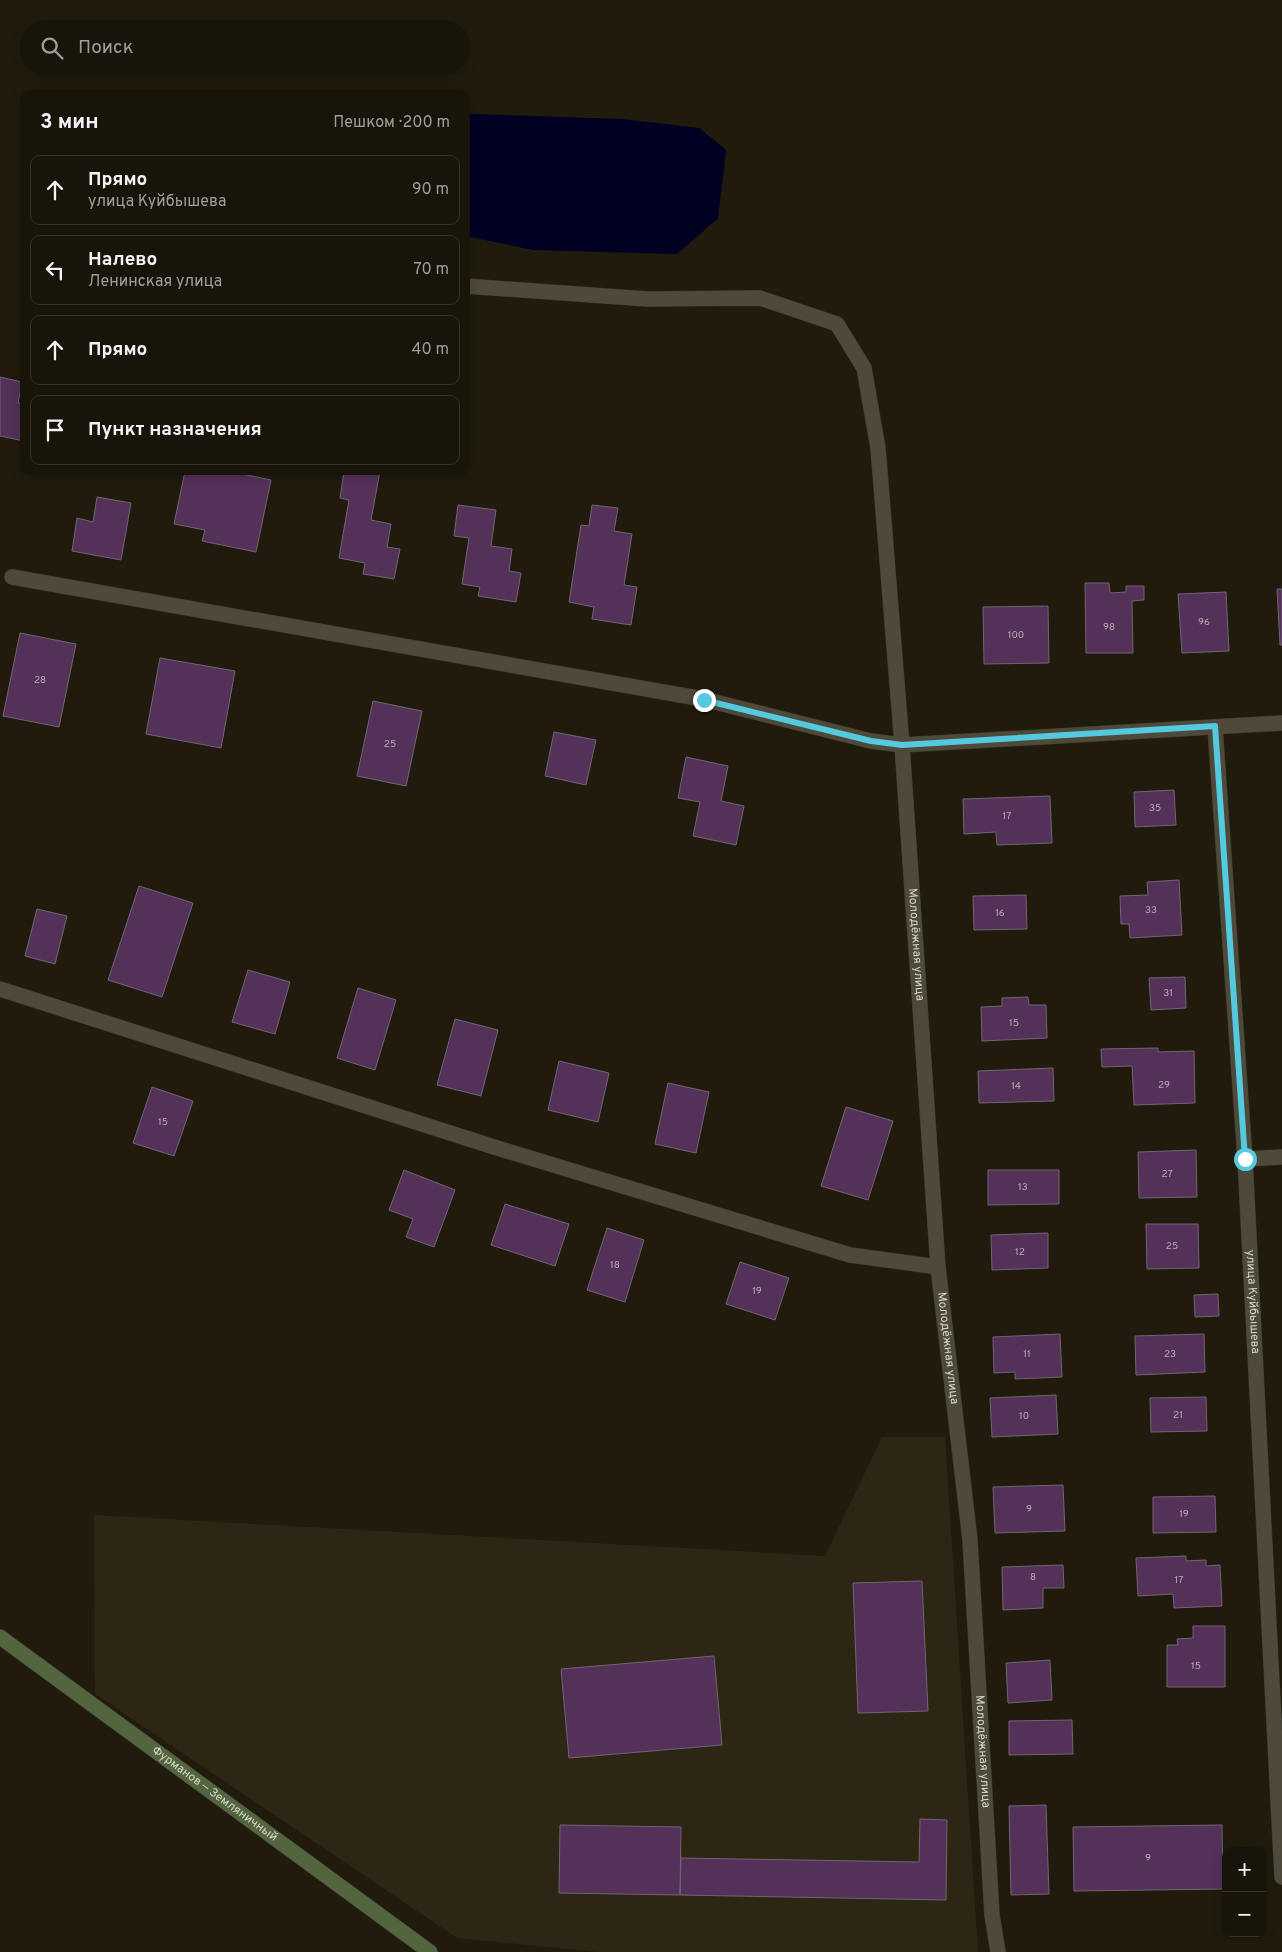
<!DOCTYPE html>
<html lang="ru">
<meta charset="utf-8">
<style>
:root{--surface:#18140a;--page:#252118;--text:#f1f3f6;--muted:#9f9e9c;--line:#36332b}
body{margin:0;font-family:Overpass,sans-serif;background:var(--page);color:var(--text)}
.controls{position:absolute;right:15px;bottom:15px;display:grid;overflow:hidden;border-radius:10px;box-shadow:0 2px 12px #0003}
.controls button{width:45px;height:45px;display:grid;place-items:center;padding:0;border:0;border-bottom:1px solid var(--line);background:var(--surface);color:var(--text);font:25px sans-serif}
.stop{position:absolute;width:15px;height:15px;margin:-11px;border:4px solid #55cadf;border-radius:50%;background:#fff}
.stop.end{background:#55cadf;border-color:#fff;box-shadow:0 1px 5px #0008}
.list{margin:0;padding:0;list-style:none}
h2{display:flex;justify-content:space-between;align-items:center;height:65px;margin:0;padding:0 20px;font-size:21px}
h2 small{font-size:16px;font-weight:400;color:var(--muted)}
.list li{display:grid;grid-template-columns:32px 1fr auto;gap:15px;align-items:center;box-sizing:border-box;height:70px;margin:0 10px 10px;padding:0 10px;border:1px solid var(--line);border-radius:10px}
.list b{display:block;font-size:19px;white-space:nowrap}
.list p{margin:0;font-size:16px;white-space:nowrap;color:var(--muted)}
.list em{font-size:16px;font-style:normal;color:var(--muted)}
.icon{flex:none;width:28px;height:28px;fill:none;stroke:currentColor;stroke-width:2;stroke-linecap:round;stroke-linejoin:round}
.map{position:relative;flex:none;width:1282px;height:1952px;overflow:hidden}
.search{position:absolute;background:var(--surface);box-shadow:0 2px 12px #0003;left:20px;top:20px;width:450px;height:55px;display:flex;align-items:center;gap:12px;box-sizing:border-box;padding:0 18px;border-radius:28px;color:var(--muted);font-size:19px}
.panel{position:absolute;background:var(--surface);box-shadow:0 2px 12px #0003;left:20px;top:90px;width:450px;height:385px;border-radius:10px}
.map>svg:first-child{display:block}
.industrial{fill:#2d2615}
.water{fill:#002}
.building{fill:#543159;stroke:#716573}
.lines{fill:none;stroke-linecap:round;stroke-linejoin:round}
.lane-casing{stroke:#38342d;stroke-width:16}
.street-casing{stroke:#38342d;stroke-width:16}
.secondary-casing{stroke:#38342d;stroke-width:16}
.lane{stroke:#4f493a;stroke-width:15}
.street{stroke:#4f493a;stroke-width:15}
.secondary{stroke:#53653e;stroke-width:15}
.route{stroke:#55cadf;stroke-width:6}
.labels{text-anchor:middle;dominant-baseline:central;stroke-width:4.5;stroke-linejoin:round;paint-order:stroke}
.number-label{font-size:10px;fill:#b8aeb1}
.street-label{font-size:12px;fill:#dad7ce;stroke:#080603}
</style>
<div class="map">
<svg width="1282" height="1952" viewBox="0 0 1282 1952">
<rect width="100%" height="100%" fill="#201b0d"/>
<path class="industrial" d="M882,1437H945L978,1952H598L457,1938L95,1694L94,1515L825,1556Z"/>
<path class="water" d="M473,114L622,119L699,128L726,150L718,218L677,254L533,250L466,236V115Z"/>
<path class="building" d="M0,377L22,382L18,403L24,404V441L0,436Z
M185,471H228L271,480L256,552L202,541L205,530L174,524Z
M344,471H380L371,520L391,524L387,547L400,549L394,579L363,574L365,563L339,558L349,500L340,498Z
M97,497L131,503L121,560L72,551L77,518L93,522Z
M458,505L496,510L491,546L512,549L509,571L521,573L516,602L478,596L480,587L462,584L469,538L454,536Z
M592,505L618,508L614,531L632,534L624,585L637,587L631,625L592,619L594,607L569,602L581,525L589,526Z
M1085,583H1109L1110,593L1126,592V586H1144V600L1132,601L1133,653H1086Z
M1277,589H1282V645H1280Z
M1226,592L1229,651L1182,653L1178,594Z
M1048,606L1049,663L984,664L983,607Z
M20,633L76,644L59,727L3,716Z
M160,658L235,671L221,748L146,734Z
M373,701L422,711L406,786L357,776Z
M554,732L596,740L586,785L545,776Z
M686,757L728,766L721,801L744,806L736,845L693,836L700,802L678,798Z
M1174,790L1176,825L1135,827L1134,792Z
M1050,796L1052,843L997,845L996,832L964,834L963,799Z
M1179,880L1182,935L1130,938L1129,924H1121L1120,896L1148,895L1147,882Z
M139,886L193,903L162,997L108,980Z
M1026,895L1027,929L974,930L973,896Z
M37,909L67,916L55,964L25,956Z
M248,970L290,982L275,1034L232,1022Z
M1185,977L1186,1008L1151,1010L1149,978Z
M358,988L396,1000L375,1070L337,1058Z
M1028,997L1029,1005H1046L1047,1038L982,1041L981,1007L1002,1006V998Z
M455,1019L498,1030L481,1096L437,1085Z
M1158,1048V1052L1194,1051L1195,1103L1134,1105L1132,1066L1102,1067L1101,1049Z
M559,1061L609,1073L598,1122L548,1110Z
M1053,1068L1054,1101L979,1103L978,1071Z
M668,1083L709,1092L696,1153L655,1144Z
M152,1087L193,1101L174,1156L133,1143Z
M846,1107L893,1121L868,1200L821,1186Z
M1196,1150L1197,1197L1139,1198L1138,1152Z
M404,1170L455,1190L434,1247L406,1237L413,1219L389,1210Z
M988,1170H1059V1204L988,1205Z
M505,1204L569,1224L555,1266L491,1245Z
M1146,1224H1198L1199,1268L1147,1269Z
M607,1228L644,1240L625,1302L587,1290Z
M1048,1233V1268L992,1270L991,1235Z
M740,1262L789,1278L775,1320L726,1304Z
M1218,1294L1219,1316L1195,1317L1194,1295Z
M1060,1334L1062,1377L1015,1379V1372L994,1373L993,1337Z
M1204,1334L1205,1372L1136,1375L1135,1336Z
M1056,1395L1058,1434L992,1437L990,1398Z
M1206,1397L1207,1431L1151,1432L1150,1398Z
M1063,1485L1065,1531L995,1533L993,1487Z
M1215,1496L1216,1532L1153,1533V1497Z
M1186,1556V1561L1206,1560V1566L1220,1565L1222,1606L1174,1608L1173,1594L1138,1596L1136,1558Z
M1063,1565L1064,1588H1043V1608L1003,1610L1002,1567Z
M922,1581L928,1711L858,1713L853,1583Z
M1193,1626H1225V1687H1167V1645H1178L1177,1639L1193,1638Z
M714,1656L722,1745L569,1758L561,1669Z
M1050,1660L1052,1700L1008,1703L1006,1663Z
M1072,1720L1073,1754L1009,1755V1721Z
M1046,1805L1049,1894L1011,1895L1009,1806Z
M920,1819L947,1820L946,1900L680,1895L681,1858L919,1862Z
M560,1825L681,1827L680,1895L559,1893Z
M1222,1825L1223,1889L1074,1891L1073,1827Z"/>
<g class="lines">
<g class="lane-casing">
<path id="lane" d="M466,286L647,299L760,298L837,324L864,368L878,448L902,745"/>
</g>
<g class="street-casing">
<g id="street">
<path d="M12,577L703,699L871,741L902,745L1282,723"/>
<path id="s1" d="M1215,727L1245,1159L1282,1877"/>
<path id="s2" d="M902,745L938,1267L970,1540L992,1915L998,1952"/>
<path d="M0,989L494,1147L850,1255L938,1267"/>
<path d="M1245,1159L1282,1157"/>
</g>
</g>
<g class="secondary-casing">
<g id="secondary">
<path id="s3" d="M0,1637L430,1952"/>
</g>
</g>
<use href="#lane" class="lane"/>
<use href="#street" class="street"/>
<use href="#secondary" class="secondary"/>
</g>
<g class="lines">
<path class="route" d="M704,700L871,741L902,745L1215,726L1245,1159"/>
</g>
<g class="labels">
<g class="number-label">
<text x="1204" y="622">96</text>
<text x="1109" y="627">98</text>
<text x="1016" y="635">100</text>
<text x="40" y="680">28</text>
<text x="390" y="744">25</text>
<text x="1155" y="808">35</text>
<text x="1007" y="816">17</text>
<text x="1151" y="910">33</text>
<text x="1000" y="913">16</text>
<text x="1168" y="993">31</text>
<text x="1014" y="1023">15</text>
<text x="1164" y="1085">29</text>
<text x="1016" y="1086">14</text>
<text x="163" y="1122">15</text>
<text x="1167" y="1174">27</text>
<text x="1023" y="1187">13</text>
<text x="1172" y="1246">25</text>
<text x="1020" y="1252">12</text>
<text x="615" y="1265">18</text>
<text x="757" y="1291">19</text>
<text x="1027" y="1354">11</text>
<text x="1170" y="1354">23</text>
<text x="1178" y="1415">21</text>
<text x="1024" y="1416">10</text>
<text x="1029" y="1509">9</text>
<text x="1184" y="1514">19</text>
<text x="1033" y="1577">8</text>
<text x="1179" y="1580">17</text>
<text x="1196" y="1666">15</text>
<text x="1148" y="1858">9</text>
</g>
<g class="street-label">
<text stroke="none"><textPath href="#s2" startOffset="200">Молодёжная улица</textPath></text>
<text stroke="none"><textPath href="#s1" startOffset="576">улица Куйбышева</textPath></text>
<text stroke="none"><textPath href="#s2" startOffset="605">Молодёжная улица</textPath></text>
<text stroke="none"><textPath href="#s2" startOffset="1010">Молодёжная улица</textPath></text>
<text stroke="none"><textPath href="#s3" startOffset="266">Фурманов — Земляничный</textPath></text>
</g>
</g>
</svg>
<div class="controls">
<button>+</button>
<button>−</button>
</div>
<div class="stop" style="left:1245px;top:1159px"></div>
<div class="stop end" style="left:704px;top:700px"></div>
<div class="search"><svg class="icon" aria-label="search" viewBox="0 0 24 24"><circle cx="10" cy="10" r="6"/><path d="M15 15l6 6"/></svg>Поиск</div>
<section class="panel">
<h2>3 мин<small>Пешком · 200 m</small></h2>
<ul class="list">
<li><svg class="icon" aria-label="ahead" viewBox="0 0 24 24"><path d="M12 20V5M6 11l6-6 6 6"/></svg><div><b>Прямо</b><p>улица Куйбышева</p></div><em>90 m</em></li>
<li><svg class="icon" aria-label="left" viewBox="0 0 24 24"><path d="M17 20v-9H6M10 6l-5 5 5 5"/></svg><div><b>Налево</b><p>Ленинская улица</p></div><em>70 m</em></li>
<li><svg class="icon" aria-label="ahead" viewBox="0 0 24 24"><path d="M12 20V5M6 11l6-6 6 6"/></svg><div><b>Прямо</b></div><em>40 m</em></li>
<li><svg class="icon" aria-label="arrive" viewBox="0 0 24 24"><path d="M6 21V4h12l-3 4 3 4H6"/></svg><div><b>Пункт назначения</b></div></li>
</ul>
</section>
</div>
